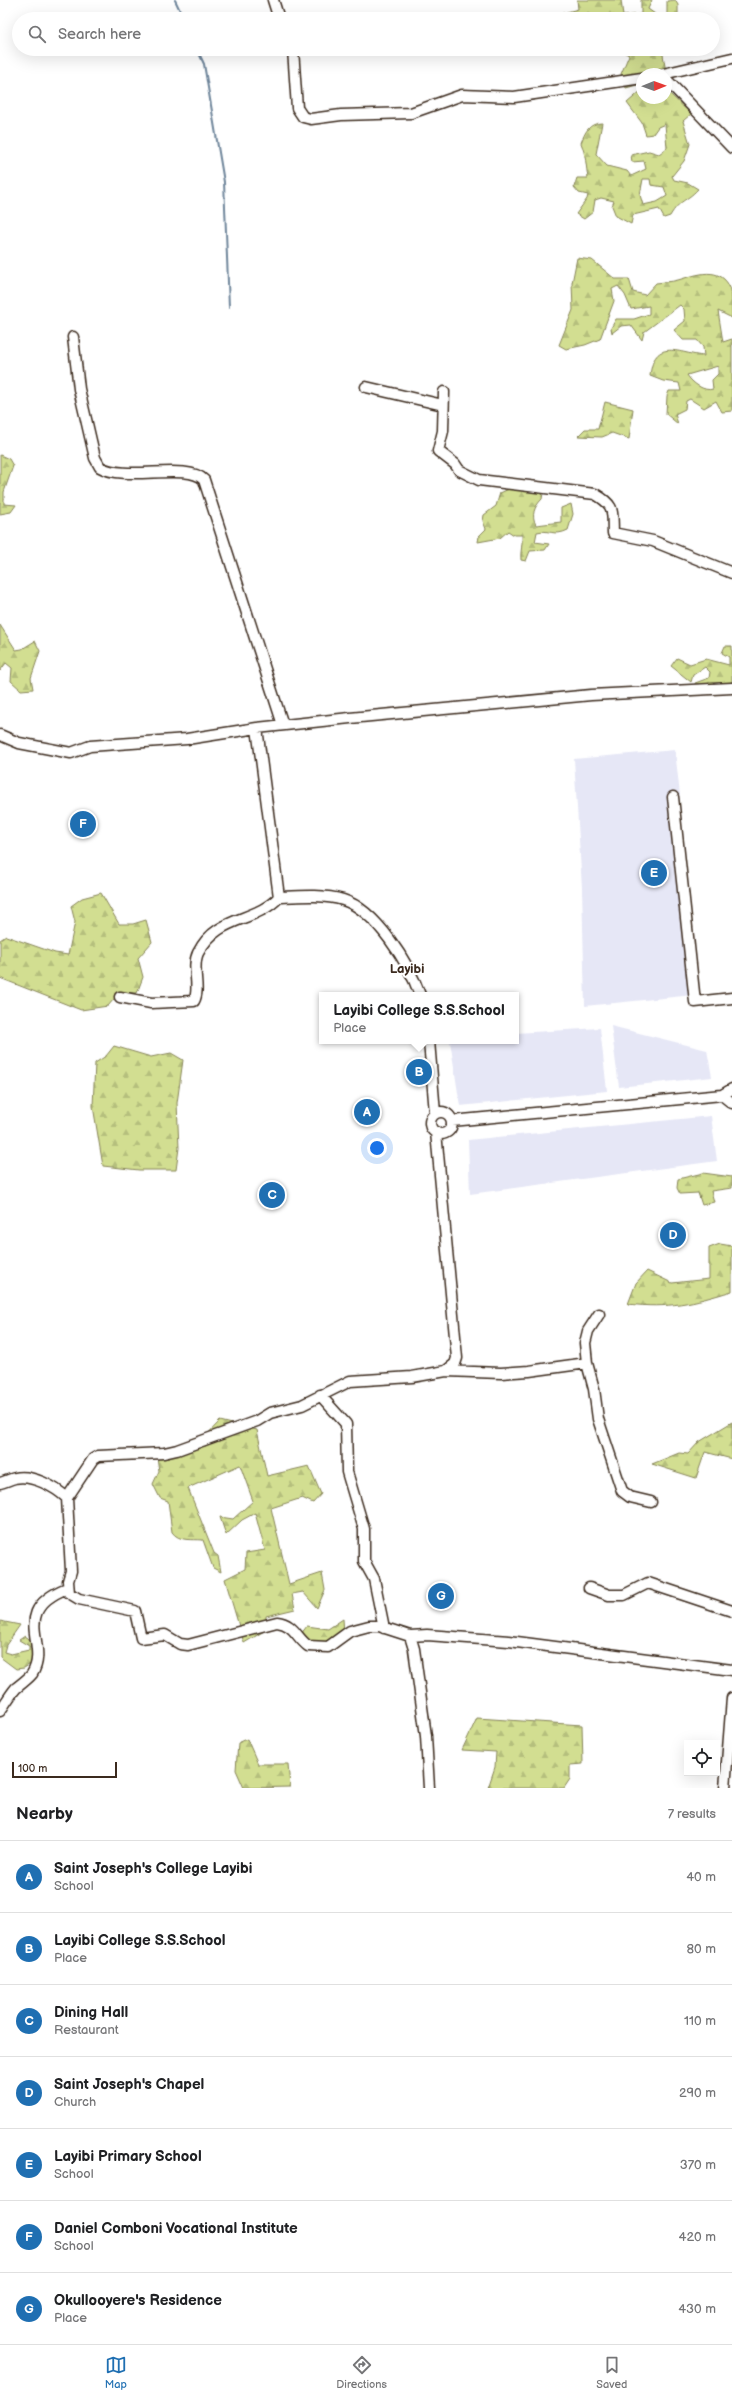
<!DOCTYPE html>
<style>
:root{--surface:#fff;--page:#f2f2f2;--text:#202124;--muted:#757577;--line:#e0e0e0;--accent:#1f6fb2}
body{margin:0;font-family:"Balsamiq Sans",sans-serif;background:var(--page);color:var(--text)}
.controls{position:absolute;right:12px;bottom:12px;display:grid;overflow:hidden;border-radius:0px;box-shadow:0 4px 16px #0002}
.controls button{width:36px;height:36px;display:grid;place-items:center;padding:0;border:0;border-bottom:1px solid var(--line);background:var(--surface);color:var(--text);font:20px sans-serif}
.compass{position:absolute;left:636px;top:68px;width:36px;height:36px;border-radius:50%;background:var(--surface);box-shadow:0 4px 16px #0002;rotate:89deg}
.scale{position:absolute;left:12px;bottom:10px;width:105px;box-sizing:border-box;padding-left:4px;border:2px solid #3b2a1e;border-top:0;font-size:11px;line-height:14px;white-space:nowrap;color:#3b2a1e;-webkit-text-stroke:3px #fff;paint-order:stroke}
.you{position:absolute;left:377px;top:1148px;width:14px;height:14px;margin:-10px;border:3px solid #fff;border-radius:50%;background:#1a73e8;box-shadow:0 0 0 6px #1a73e833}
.badge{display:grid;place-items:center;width:26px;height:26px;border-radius:50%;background:var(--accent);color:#fff;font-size:13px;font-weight:700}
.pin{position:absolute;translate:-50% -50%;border:2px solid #fff;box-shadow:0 1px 4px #0006}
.popup{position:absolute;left:319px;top:992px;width:200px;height:52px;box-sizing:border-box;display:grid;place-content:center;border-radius:0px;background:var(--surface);filter:drop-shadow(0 1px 3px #0005);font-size:13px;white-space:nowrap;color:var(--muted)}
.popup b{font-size:15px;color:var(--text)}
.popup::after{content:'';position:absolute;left:50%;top:100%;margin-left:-8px;border:8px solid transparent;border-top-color:var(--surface)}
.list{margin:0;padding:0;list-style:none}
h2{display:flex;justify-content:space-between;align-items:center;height:52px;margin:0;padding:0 16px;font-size:17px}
h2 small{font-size:13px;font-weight:400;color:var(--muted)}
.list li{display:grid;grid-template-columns:26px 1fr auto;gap:12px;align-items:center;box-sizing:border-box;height:72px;padding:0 16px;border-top:1px solid var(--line)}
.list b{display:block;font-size:15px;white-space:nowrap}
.list p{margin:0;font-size:13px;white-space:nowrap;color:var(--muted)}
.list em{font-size:13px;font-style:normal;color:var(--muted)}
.icon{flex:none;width:22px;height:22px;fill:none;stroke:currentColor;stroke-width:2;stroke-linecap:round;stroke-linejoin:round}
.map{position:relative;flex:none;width:732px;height:1788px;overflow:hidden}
.search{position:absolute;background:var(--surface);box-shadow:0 4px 16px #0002;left:12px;right:12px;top:12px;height:44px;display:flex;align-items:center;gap:10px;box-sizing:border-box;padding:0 14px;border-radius:22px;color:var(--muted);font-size:15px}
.sheet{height:556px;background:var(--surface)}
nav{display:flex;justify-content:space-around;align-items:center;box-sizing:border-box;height:56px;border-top:1px solid var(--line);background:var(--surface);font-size:11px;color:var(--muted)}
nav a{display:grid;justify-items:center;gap:2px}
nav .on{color:var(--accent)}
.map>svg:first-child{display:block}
.built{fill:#e6e7f6}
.forest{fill:url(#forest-firs);stroke:#868458;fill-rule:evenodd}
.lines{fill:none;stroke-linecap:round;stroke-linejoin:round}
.stream{stroke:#6f869b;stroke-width:2}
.minor-casing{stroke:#3b2a1e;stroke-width:13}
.minor{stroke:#fff;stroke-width:10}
.labels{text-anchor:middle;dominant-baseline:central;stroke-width:4;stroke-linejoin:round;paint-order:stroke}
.quarter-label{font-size:13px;font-weight:bold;fill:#3b2a1e;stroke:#fff}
</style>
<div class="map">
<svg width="732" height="1788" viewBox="0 0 732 1788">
<defs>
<pattern id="forest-firs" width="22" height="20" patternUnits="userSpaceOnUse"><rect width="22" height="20" fill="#d2de91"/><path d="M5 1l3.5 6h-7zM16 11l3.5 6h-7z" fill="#b5bf7d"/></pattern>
</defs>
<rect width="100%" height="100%" fill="#fff"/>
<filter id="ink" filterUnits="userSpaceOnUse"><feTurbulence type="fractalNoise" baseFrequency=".025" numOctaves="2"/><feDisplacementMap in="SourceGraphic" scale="8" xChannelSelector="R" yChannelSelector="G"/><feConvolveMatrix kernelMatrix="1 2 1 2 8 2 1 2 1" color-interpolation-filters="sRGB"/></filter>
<g filter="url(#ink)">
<path class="built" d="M675,750L680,795L670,796L693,995L585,1006L582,888L574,759Z
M611,1026L707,1050L712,1077L619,1087Z
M600,1028L607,1091L460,1106L450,1041H516V1033Z
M711,1116L717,1161L470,1194L468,1140Z"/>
<path class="forest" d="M577,0H621L623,16L641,14V0H652L648,9L655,14L652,19H616L614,15L605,17L604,19H597L596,17L560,19V14L578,9Z
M675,0L678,5V19H667V1Z
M618,49H662L666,72L642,74V79L637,85L626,88L621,74L629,55Z
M642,90V98H666V90L691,114L683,121L690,144L684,161L672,176L674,180L688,183L698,189C686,202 680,199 670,216L664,218L659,209L633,215L631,224L616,216L612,206L614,201L601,198L595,200L593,212L584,219L576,214L587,199L588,195L579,193L574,187L577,178H588C586,166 586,155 581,143C585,132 589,123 602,123L596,154L607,166L627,171L631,176L646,169L644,161L632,162L631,155L649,151L659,154L667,148L665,124L658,127L653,134L646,135L642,123L627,103ZM643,179H650L651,185L664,187L667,196L657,202L643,205L640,195Z
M577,258L592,260L615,279H629L633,292L645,295L656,283C663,282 671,282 678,280C696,275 721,264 731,290C732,297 732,310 732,318L718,311L723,342L732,339V411L722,412L716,401L704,408L690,399L686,401L685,409L675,414L678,424L666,414L667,396L669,391H681L679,383L663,381L650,376C654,336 680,354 704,356L703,347L697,340H683L674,330L685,321L684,309L680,305L644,332L642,340L631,325L621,326L612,333L611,328L616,319H634L649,314V306L631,309L625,295L618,286L612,289L614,301L600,339L585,345L566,349L559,345L573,310L572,283ZM718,366V374L712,380L713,389C704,392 692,383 687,375Z
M605,402L633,409L629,439L612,433L602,437L578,436L585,429H598Z
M0,455L9,459L13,466L4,492V504L16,505L11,512L0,514Z
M509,489L543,493L542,499C534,507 531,515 536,525L561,522V508L571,504L573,514L568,530C554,537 549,529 537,532L535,542L549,544L545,550L530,551L526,561L521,560C520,551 523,545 522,535H514L508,531L500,538L478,542L479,536L486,529L483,521L484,515L496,506L500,493Z
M0,625L16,650L22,649L35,641L40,651L31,678L33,689L21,690L11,681L12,668L6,663L0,671Z
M725,646H732V682L720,686L696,687L695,683L709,678L710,672L705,667L693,675L691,682L671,666L677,658L690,664L706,659L729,665V657L722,653Z
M101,893L119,924H133L146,920L152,942L138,958L143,977L137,993L120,992L108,1006L81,1010L0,978V940L6,936L55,953L68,955L75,922L71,906L82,898Z
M114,1046L151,1057L171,1053L183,1060L177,1103L179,1148L176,1170H139L103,1166L93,1106L95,1063L106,1056Z
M703,1173L732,1177V1188L711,1191L714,1202L702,1205L698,1193L680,1194L677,1188L678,1179Z
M720,1244L732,1246V1291C693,1303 668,1309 628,1304L636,1283L647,1271L672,1283L709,1279V1248Z
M220,1421L257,1430L267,1476L309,1466L321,1494L313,1503L302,1498L271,1508L289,1584L322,1573L325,1590L317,1608L303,1592L292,1594L295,1609L266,1616V1630L244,1643L225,1579L245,1569L246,1553L265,1550L255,1513L242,1520L226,1535L220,1517L233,1519L253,1501L240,1465L188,1488L214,1553L218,1556L221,1572L213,1568L203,1540C192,1539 179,1542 172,1532L168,1501L160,1498L153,1484L159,1471L157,1457L197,1445Z
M732,1422V1459L705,1452L696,1478L652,1464L679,1453L688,1454L699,1442Z
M343,1619L344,1633L321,1644L306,1640L301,1634L307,1626L328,1629Z
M0,1621L20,1625L6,1645L4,1652L11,1654L29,1650V1646L19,1640L25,1636C35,1641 32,1652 32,1663L24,1668L16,1669L0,1657Z
M477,1718L582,1725L583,1764L570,1765V1779L564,1788H488L495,1767L496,1752L462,1750Z
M247,1739L258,1764H288L290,1787L244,1788L236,1770L238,1743Z"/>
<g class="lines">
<path class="stream" d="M175,0L184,19
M197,49L204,64L224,182L229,307"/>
<g class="minor-casing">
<path id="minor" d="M273,0L279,19
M293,49L297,108L303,117L311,119L341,115L411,113L462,95L514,97L642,78
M663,74L732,58
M666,79L732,148
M73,337L79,389L95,458L100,467C126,482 188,462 204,480L283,725
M366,387L443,405
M444,392L443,431L438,451L455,464L459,470L479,480L595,494C616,506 612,511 613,533L653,541L732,573
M257,728L279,897
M0,735L19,743L71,753L90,746L187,739L257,728L350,718L591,695L732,688
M673,797L695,1002L732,998
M120,997L151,1003L194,1001C201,988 191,967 198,953C217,915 255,923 279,897C300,896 324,894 343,900C376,910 409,964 420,995
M429,1041L435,1113
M722,1095L732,1103
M430 1123a11 11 0 1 1 22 0a11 11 0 1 1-22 0Z
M452,1121L722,1095L732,1089
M436,1132L457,1358L455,1364L446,1371
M599,1314L588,1331L585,1343L587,1363L594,1389L598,1419L622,1491L630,1497L651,1502
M320,1395L346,1424L347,1472L364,1529V1561L374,1579L384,1628
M0,1483C5,1482 10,1479 15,1478C32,1474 55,1487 67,1498L71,1571L68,1581L69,1593L79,1599L135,1611L141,1638L165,1635L180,1644L188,1645L277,1622C294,1624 296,1637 308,1646L328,1647L350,1631L369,1626H379L410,1636L427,1635L509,1641L732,1670
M67,1498L93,1459L98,1456L164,1453L177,1450L257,1421L270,1413L302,1405L350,1381L412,1377L446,1371L501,1373L529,1371L587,1363
M589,1588L609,1595H624L648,1583L732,1611
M410,1636L414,1649L426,1736L429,1788
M0,1711C5,1704 10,1695 16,1688C21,1684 28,1679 32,1674C51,1644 8,1612 67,1588
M725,1788L732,1698"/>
</g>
<use href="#minor" class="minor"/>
</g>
</g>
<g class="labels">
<g class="quarter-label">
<text x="407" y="969">Layibi</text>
</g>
</g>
</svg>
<div class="controls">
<button><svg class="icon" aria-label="locate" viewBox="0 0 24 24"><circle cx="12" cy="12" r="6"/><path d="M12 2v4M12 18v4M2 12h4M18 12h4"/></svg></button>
</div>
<svg class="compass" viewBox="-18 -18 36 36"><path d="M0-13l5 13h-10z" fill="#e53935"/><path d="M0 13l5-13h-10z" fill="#757577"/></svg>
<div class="scale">100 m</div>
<div class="you"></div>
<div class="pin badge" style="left:367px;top:1112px">A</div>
<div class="pin badge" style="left:419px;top:1072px">B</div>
<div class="popup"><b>Layibi College S.S.School</b>Place</div>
<div class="pin badge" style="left:272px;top:1195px">C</div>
<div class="pin badge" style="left:673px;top:1235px">D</div>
<div class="pin badge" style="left:654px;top:873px">E</div>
<div class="pin badge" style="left:83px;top:824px">F</div>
<div class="pin badge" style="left:441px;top:1596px">G</div>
<div class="search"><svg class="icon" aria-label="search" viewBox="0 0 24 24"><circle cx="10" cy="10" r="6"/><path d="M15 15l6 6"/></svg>Search here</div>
</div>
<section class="sheet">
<h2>Nearby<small>7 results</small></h2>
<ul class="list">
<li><span class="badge">A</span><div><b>Saint Joseph's College Layibi</b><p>School</p></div><em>40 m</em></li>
<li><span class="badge">B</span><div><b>Layibi College S.S.School</b><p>Place</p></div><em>80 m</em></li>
<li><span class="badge">C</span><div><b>Dining Hall</b><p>Restaurant</p></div><em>110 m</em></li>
<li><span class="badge">D</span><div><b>Saint Joseph's Chapel</b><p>Church</p></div><em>290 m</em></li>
<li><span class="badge">E</span><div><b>Layibi Primary School</b><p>School</p></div><em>370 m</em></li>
<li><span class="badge">F</span><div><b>Daniel Comboni Vocational Institute</b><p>School</p></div><em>420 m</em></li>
<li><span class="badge">G</span><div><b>Okullooyere's Residence</b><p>Place</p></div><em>430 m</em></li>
</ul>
</section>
<nav>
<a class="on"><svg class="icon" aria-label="map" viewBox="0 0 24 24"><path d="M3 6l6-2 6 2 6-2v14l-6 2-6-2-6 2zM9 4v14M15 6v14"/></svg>Map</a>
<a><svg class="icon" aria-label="directions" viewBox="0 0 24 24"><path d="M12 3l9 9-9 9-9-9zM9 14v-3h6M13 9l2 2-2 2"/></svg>Directions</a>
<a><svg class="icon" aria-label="saved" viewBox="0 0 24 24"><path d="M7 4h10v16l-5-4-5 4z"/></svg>Saved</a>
</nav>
